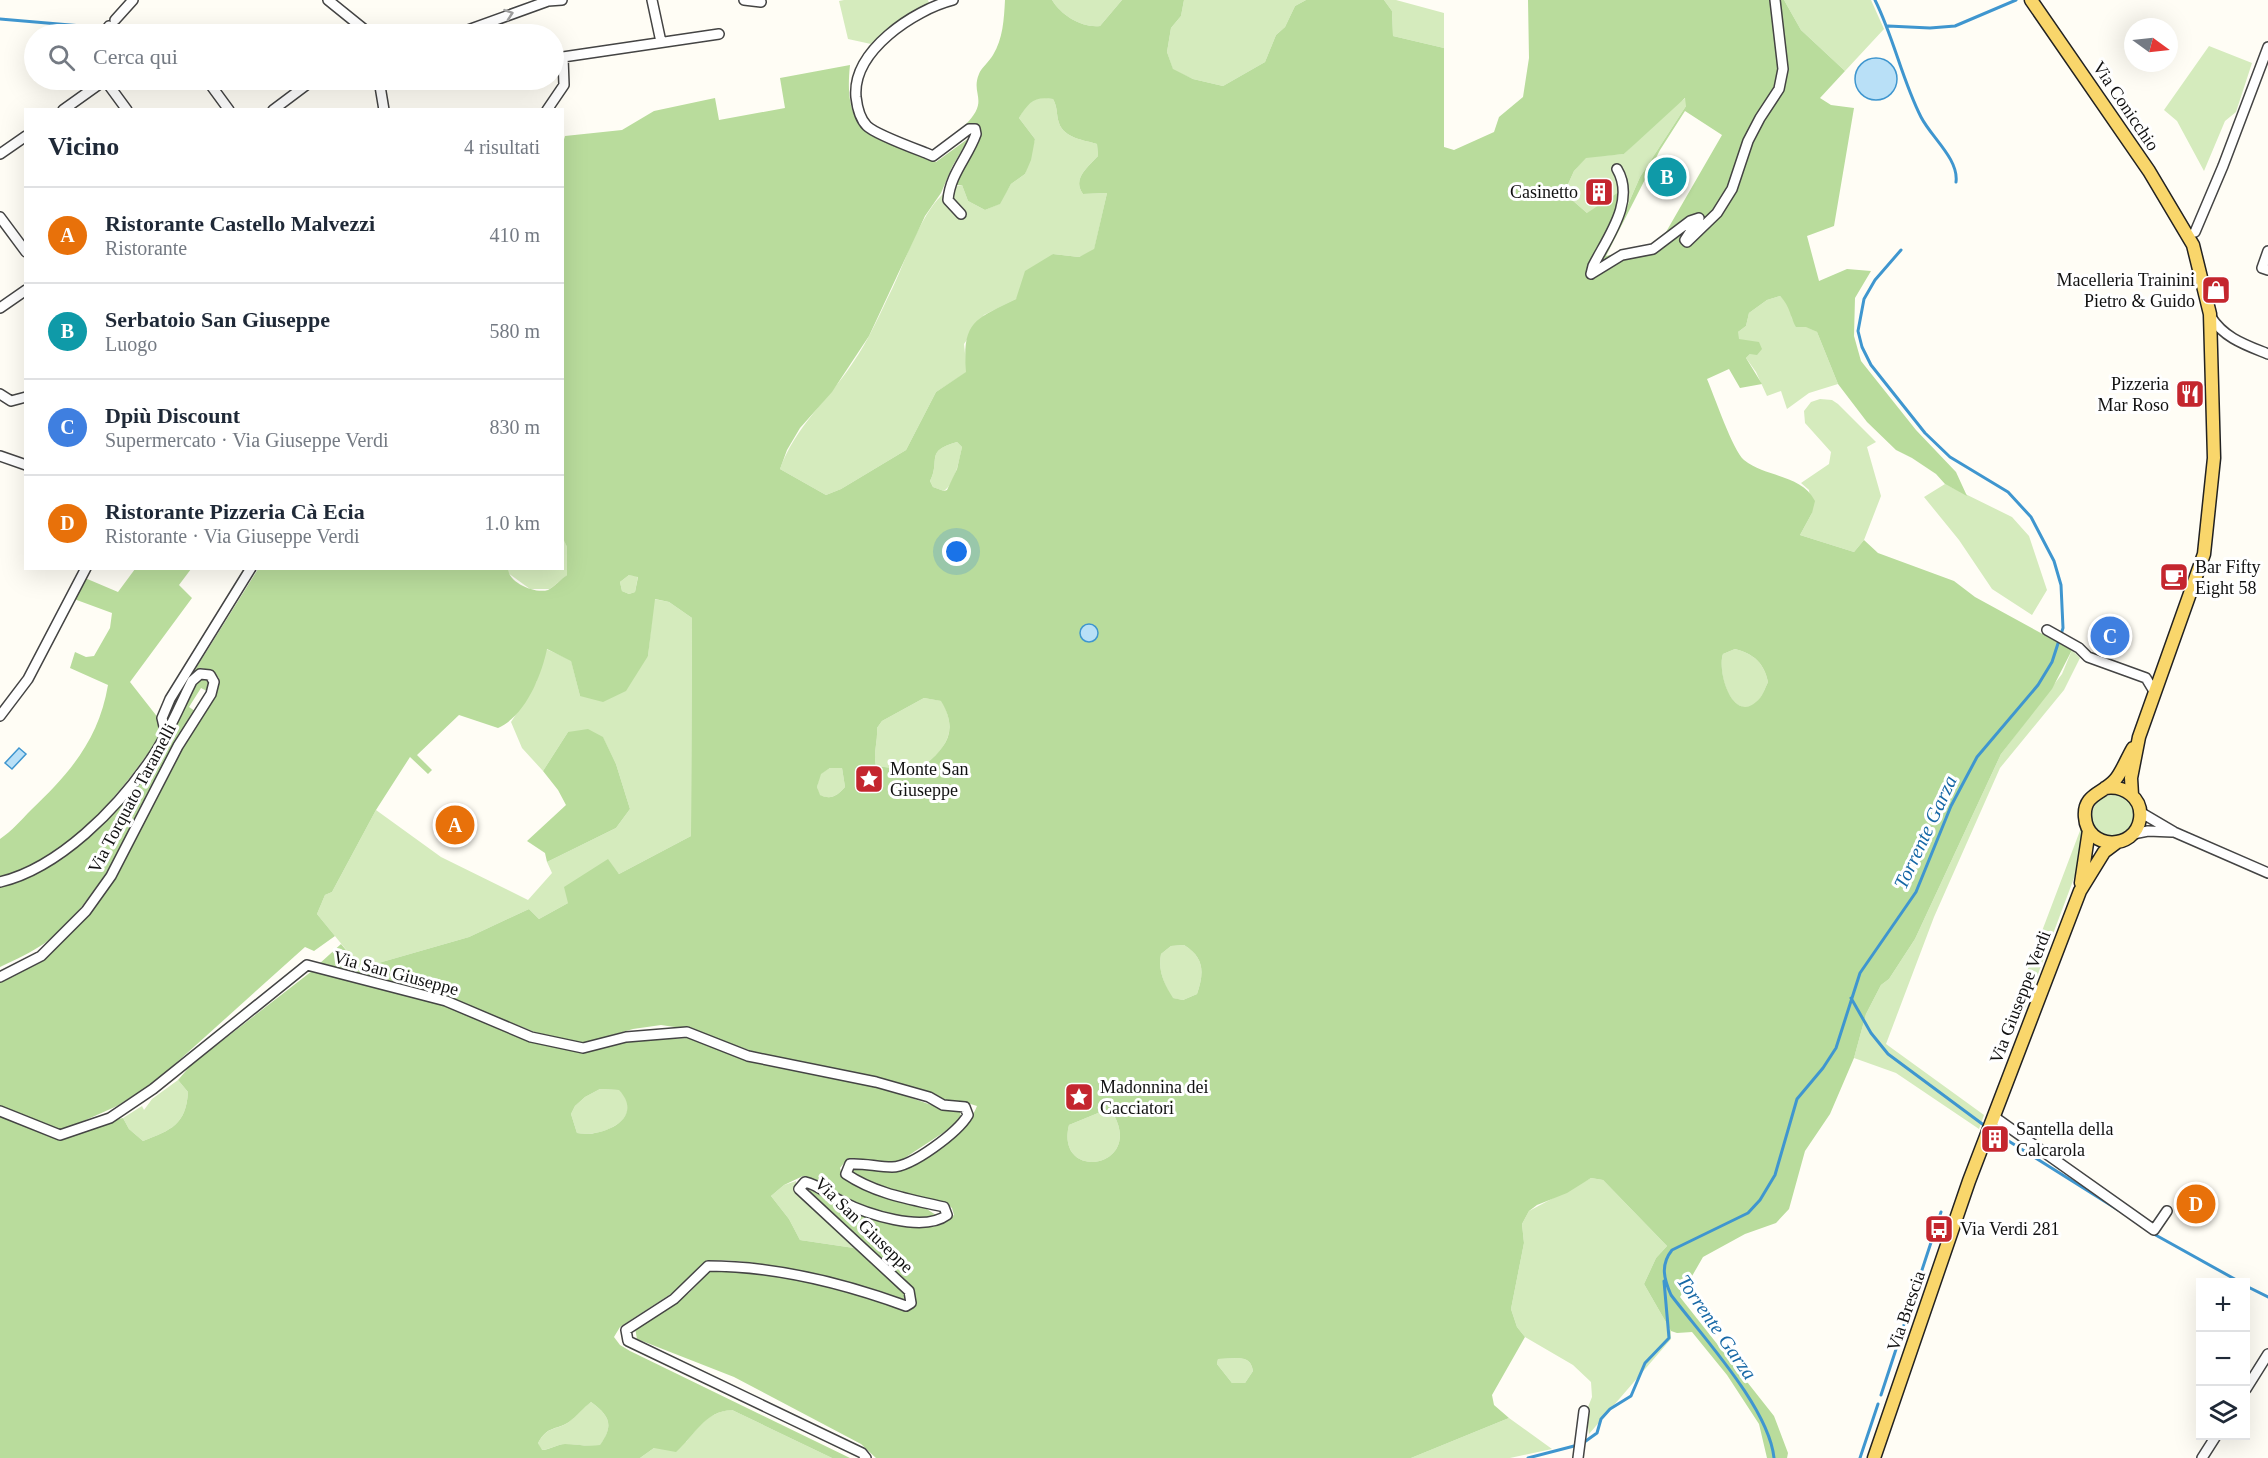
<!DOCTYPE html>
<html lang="it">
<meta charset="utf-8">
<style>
:root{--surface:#fff;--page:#f6f6f7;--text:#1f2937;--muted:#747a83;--line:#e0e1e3;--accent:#c4262e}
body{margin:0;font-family:"Times New Roman",serif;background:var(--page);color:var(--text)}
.controls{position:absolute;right:18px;bottom:18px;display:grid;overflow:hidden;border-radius:0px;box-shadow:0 6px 24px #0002}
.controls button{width:54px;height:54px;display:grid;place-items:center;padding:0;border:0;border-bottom:2px solid var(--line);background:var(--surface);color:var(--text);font:30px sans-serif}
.compass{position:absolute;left:2124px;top:18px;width:54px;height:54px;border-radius:50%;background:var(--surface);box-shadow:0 6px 24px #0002;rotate:105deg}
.you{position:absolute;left:957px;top:552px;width:21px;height:21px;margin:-15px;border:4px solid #fff;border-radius:50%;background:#1a73e8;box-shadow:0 0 0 9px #1a73e833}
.badge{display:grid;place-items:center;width:39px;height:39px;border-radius:50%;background:var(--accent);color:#fff;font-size:20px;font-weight:700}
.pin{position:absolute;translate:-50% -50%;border:3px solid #fff;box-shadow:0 2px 6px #0006}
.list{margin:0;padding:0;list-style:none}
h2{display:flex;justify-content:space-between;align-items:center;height:78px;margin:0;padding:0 24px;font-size:26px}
h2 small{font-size:20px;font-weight:400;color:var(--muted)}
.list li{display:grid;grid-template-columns:39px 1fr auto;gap:18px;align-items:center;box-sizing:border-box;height:96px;padding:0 24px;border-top:2px solid var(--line)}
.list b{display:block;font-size:22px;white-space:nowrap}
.list p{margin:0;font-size:20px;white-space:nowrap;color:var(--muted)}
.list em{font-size:20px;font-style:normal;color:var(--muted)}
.icon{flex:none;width:33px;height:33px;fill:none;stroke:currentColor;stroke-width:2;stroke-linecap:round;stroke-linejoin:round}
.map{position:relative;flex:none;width:2268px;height:1458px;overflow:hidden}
.search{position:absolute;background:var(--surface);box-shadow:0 6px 24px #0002;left:24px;top:24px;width:540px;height:66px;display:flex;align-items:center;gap:15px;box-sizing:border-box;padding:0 21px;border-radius:33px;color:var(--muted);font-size:22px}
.panel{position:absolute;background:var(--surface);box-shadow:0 6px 24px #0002;left:24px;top:108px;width:540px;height:462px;border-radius:0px}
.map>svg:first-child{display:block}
.green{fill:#d5ebbd}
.forest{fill:#b9dc9c;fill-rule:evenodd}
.water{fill:#b9e0f7;stroke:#3f96cf;stroke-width:1.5}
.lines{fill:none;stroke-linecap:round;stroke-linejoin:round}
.stream{stroke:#3f96cf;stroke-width:3}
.minor-casing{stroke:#444;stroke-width:12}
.major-casing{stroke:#222;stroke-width:15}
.minor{stroke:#fff;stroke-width:9}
.major{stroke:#f9d66b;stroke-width:12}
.oneway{stroke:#a0a0a0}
.labels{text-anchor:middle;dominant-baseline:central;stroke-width:6;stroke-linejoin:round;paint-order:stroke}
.street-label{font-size:18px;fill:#111;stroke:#fff}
.poi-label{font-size:18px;fill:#111;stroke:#fff;text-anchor:start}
.water-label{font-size:20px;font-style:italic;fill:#1768a6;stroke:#fff}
</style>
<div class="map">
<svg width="2268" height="1458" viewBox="0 0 2268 1458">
<rect width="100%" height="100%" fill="#fffdf5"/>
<path class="green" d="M844,0H928L929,3L871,44L848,39L839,1Z
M1052,0H1122L1100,26C1082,28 1062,16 1052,0Z
M1184,0H1306L1295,6L1285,27L1276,35L1265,62L1223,86L1193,79L1173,70L1167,52L1171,28L1181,16Z
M1384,0H1396L1444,13V48L1393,36L1392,11Z
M1784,0H1871L1884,29L1845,71L1801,30Z
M2209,46L2252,63L2236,112L2225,121L2204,171L2177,121L2164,110Z
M1039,97L1053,99C1058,108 1056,114 1059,123C1064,138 1084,140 1097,144L1098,156C1087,168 1072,179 1083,194L1107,193L1094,250L1079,257L1053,254L1016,299L984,315L964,344L967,372L936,392L906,450L841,489L826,495L780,469C795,427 828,400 852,364C869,340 880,313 893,287C906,260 929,187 962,185L968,201L985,210L999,204L1011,184L1025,174L1035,139L1019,118L1028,102Z
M1686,98V106L1640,177L1622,218L1587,213L1564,193L1574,171L1586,157L1624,154L1672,107Z
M1780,296L1790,307L1792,319L1817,332L1838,384L1809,393L1787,409L1781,391L1767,396L1756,372L1746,358L1750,354L1738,339V332L1746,326L1749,313L1767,300Z
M1820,399L1832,400L1838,404L1876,442L1867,447L1881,496L1864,540L1854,552L1800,535L1812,513L1809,490L1801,483L1829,464L1831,452L1805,423L1804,411L1811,402Z
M957,442L962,447C959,461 955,483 944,491L933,487L930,481C941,460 924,451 957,442Z
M1945,484L2012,517L2029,536L2047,590L2032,615L1992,589L1959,540L1924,497Z
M563,536L567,547V575L550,589H530L508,573V569L562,568Z
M629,575L638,576L635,592L629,594L622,591L620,582Z
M654,599L669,602L692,618L691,836L619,874L608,860L568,903L539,919L529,909L469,937L361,968L317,914L325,895L332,892L376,810L441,857L528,900L552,873L547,862L616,828L630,809L616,764L603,738L568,732L543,771L522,748L511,722L536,683L546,649L571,660L580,696L648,656Z
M1735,649C1754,654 1764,663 1768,682C1765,688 1762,698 1756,703C1731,722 1717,671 1723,654Z
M2072,650L2080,658L2064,690L2000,768L1934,917L1886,1044L1984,1115L1979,1129L1896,1073L1854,1058L1866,1014L1881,985L1889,979L1915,939L2001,754L2062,674Z
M924,698L942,701C960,735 943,751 917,771L876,766C873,753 878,741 877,728L882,721Z
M830,768H842L845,787C837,796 831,800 819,795L817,787L820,774Z
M2092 816a21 21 0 1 1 42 0a21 21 0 1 1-42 0Z
M2081,828L2083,848L2077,870L2020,1022H2011L2021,996L2019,992Z
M1184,945C1205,958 1204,973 1197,994L1183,1000L1172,998C1164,983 1158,972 1161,954L1171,946Z
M178,1080L188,1092C186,1125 171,1130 143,1141L129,1129L123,1118L142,1106L144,1110L152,1099Z
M600,1089L620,1090C646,1119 601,1138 577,1133L571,1114L575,1106L585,1097Z
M1103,1111L1114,1115C1143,1169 1055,1182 1069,1125Z
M1591,1178L1603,1180L1667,1246L1656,1258L1644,1284L1671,1331V1339L1589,1434L1586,1412L1592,1397L1591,1382L1573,1365L1525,1337L1517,1327L1511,1309L1524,1243L1522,1224L1529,1211Z
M796,1181V1190L854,1248L800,1240L789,1219L771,1196L784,1185Z
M1238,1358C1248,1359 1251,1361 1253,1371L1245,1383H1232L1217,1364L1218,1359Z
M591,1402C610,1416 614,1425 600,1446C587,1447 577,1444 565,1444C557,1444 550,1450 541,1450L538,1443C548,1425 556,1431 569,1422C577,1416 583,1407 591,1402Z
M732,1410L832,1458H640L654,1448L686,1442C699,1426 710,1411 732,1410Z
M1509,1418L1552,1449L1510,1458H1411Z"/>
<path class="forest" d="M1005,0H1052C1062,16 1082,28 1100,26L1122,0H1184L1181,16L1171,28L1167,52L1173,69L1193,79L1223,86L1265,62L1276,35L1285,27L1295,6L1306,0H1384L1392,11L1393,36L1444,48V147L1454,150L1494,132L1499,117L1523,97L1529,58L1528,0H1784L1801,30L1845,71L1820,98L1831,105L1854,108L1834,226L1807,236L1819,281L1847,269L1871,271L1855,298L1854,336L1861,361L1916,430L1956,472L1967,496L1945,484L1936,474L1912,458L1896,450L1867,422L1838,384L1817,332L1806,327H1796C1789,314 1791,308 1780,296L1767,300L1749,313L1746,326L1738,332L1739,339L1759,342L1762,349L1757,355L1750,354L1746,358L1762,384L1740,388L1729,369L1707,379C1714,395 1733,451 1744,460C1767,478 1801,474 1815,501L1812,513L1800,535L1854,552L1864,540L1878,553L1954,581L1975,597L2072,650L2052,689L2001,754L1915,939L1889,979L1881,985L1866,1014L1854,1058L1830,1114L1805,1151L1789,1209L1776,1223L1745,1234L1703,1257L1680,1297L1774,1416L1788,1453L1787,1458H1767L1759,1424L1727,1375L1692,1332L1677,1333L1671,1331L1644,1284L1656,1258L1667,1246L1603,1180L1591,1178L1567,1193L1537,1205L1529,1211L1522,1224L1524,1243L1511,1309L1517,1327L1525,1337L1492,1395L1494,1405L1509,1418L1411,1458H876L861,1444L734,1377L637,1339L635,1328L689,1293L713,1268L756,1271L820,1281L891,1305L914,1302L809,1194L810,1188L869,1216L932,1227L943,1224L954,1215L952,1208L945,1202L886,1191L854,1176L852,1171L858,1166C873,1168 894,1173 909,1167C929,1159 970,1127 977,1106L961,1101L953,1102L879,1079L778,1060L688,1029L661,1025L633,1029L584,1043L540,1034L447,998L318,965L341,944L361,968L469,937L529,909L539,919L568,903L564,887L608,859L619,874L691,836L692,618L669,602L655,599L648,656L626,691L603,702L580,696L571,661L547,649C541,677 525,716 498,728L459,715L417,755L432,770L428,774L410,757L376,810L332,892L325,895L317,914L335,936L314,951L305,947L156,1081L117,1106L59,1132L25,1115L0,1107V981L37,963L65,938L132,845L191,730L218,687L219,678L213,671L201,668L193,673L258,569H508C509,583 535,594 548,590C554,587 561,579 567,575V547L562,536V146L565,136L622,130L654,111L715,98L719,120L785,108L780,78L850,65C842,140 877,137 936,162L969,138L952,167L941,193L925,216L869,336L832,392L800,428L787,450L780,469L826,495L841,489L906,450L936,392L966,372C962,321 974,320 1016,299L1025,271L1053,254L1079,257L1094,249L1107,193L1083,194C1072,179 1087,168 1098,156L1097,144C1084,140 1064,138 1059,123C1056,114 1058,108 1053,99C1034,96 1029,102 1019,118L1035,139L1031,160L1025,174L1011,184L1000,204L985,210L968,201L962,185H954L979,141L980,136L972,125L964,126C991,100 970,95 979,74C981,68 989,62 993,55C1003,39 1004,19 1005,0ZM1685,98L1686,106L1640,177L1623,216L1625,188L1587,213L1564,193L1574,171L1586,158L1624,154ZM1685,111L1722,135L1666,232L1648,246L1606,256L1660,150ZM957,442L962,447L957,469L947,490L944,491L933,487L930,481C941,460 924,451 957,442ZM629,575L638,577L635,592L629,594L622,591L620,582ZM1735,649C1754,654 1764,663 1768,682C1765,688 1762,698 1756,702C1732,723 1717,671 1723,654ZM924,698L941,701C961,734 943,751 917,771L876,766C873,753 878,741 877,728L882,721ZM830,768H842L845,787C837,796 831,800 820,795L817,787L821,774ZM1184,945C1205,958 1204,973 1197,994L1183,1000L1173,998C1164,983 1158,972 1161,954L1171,946ZM1103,1111L1114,1115C1143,1169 1055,1182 1069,1125ZM1238,1358C1248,1359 1251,1361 1253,1371L1245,1383H1232L1217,1364L1218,1359Z
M135,569H191L179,585L192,598L130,682L159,719L161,735C119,795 72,856 0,879V839C12,831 21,820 31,810C70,773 99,739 108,685L70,668L75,652L86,657L94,656L110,628L112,613L74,599L85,578L118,592Z
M204,678L209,683L207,691L201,688L189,707L195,711C155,779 108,897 45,943C32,952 15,960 0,967V887C6,885 12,884 18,882C72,864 143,785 170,735C180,716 186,696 199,679Z
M588,729L603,737L616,764L630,809L616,828L547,862L545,853L527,841L566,805L558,790L543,771L568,732Z
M312,971L447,1005L584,1051L629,1041L689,1038L747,1059L877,1086L940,1108L960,1109L961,1121L897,1163L848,1158L840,1168L843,1178L885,1196L919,1204L936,1215C924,1229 859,1207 844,1199C829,1191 819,1182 803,1176L784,1185L771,1196L789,1219L800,1240L854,1248L906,1292L908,1298L902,1302C839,1284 773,1258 707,1260L680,1288L620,1327L614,1337L620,1345L630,1351L850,1458H832L732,1410C705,1411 695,1435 676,1452L654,1448L640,1458H0V1115L56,1135L123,1118L129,1129L143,1141C171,1130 186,1125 188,1092L178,1080L191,1065ZM600,1089L619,1090C646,1119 601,1138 577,1133L571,1114L575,1106L585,1097ZM591,1402C610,1416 614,1425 600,1445C587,1447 577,1444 565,1444C557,1444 550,1450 542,1450L538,1443C548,1425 555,1431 569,1422C577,1416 583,1408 591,1402Z"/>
<path class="water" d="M1855 79a21 21 0 1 1 42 0a21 21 0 1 1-42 0Z
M1080 633a9 9 0 1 1 18 0a9 9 0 1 1-18 0Z
M19,748L26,754L12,769L5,763Z"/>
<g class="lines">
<path class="stream" d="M1875,0C1894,38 1902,80 1921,117C1931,137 1959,159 1956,182
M0,19L82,26
M1888,26L1930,28L1955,26L2016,0
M1851,998L1871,1033L1888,1054L1985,1126
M1991,1130L2120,1211
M2152,1233L2240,1282
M2246,1286L2268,1297
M1881,1395L1941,1212
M1583,1443L1597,1433L1601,1419L1610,1409L1631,1396L1645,1363L1669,1338L1664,1281
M1528,1458L1578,1445
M1774,1458C1769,1408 1702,1336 1671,1295C1664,1279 1660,1265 1672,1250L1748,1213L1760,1200L1775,1175L1797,1099L1823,1068L1836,1048L1860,973L1916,892L1951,806L1977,757L2038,685L2052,662L2063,628L2061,585L2054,561L2031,517L2008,492L1950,457L1925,433L1871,365L1862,347L1858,331L1864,299L1875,280L1901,250
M1860,1458L1878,1404"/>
<g class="minor-casing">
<path id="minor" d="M328,0L370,34
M652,0L661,42
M744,0L761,2
M953,0C914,10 852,51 856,97C857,106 860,119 867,126C875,134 913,148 926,153L933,156L969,129H975L976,134C968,157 950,174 948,200L961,214
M115,20L133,0
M103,34L109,26
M457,34L548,1L562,0
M105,80L127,110
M207,80L229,110
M379,80L384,110
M63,110L105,80
M273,110L313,80
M547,110L564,85L563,57L719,34
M0,154L26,136
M0,217L26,252
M2195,232L2223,166L2268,47
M2268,251L2262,268L2268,270
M1591,274L1622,255L1653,249L1690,221L1699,218L1685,240L1687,242L1717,213L1732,189L1748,141L1760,118L1779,89L1783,69L1775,0
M1591,274L1593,266C1607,238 1636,201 1617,169
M0,308L26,290
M2211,317C2224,338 2246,345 2268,354
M0,394L11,401L26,397
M0,456L26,465
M2047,630L2079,648L2088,657L2146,678L2155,693
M0,716L28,679L86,568
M166,735L162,718L170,699L251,568
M2140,812L2174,832L2268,873
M2133,834L2148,831L2172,832
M0,882C59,868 118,808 151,759C168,735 179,707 192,681L200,674L210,675L214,682L211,694L178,746L111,876L86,911L41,956L0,977
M0,1111L60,1135L110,1118L153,1089L307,965L446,1001L531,1037L583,1048L626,1037L687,1032L748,1056L876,1082L929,1097L943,1105L965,1107L968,1115C958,1132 912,1167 892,1167C877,1167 865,1163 850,1164L846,1174C876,1194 909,1199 944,1207L947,1215C923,1233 866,1214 841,1201C827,1195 820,1185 805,1182L799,1189L909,1291L911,1303L906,1306C843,1283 776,1266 708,1266L674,1299L626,1330L628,1341L862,1453L866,1458
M1993,1116L2154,1230L2167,1211
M2246,1389L2268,1354
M1578,1458L1584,1411
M2202,1458L2216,1436"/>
</g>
<g class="major-casing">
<path id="major" d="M2031,0L2149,171L2193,245L2210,314L2214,458L2204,554L2139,737L2131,778L2132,795
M2105,788C2124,785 2143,798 2140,819C2135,851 2087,850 2085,817C2083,794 2103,794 2115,780C2122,772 2127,758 2133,748
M2081,883L2089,830
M1874,1458L1969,1181L2080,891L2104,852L2116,843"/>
</g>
<use href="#minor" class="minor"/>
<use href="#major" class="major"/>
</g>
<defs><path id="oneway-chevron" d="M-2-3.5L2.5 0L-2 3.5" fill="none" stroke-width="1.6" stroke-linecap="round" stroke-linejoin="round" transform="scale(1.5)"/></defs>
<use class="oneway" href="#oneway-chevron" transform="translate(509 14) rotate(-19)"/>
<defs>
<g id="building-square" transform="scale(1.5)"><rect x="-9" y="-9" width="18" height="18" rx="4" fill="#c4262e" stroke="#fff"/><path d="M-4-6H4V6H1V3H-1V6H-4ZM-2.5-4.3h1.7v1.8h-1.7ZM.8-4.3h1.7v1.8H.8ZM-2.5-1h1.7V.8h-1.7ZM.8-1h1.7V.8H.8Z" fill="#fff"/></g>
<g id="shop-square" transform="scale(1.5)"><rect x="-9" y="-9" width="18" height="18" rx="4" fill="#c4262e" stroke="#fff"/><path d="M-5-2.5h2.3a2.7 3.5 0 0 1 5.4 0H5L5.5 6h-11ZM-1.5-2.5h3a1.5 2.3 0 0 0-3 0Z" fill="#fff"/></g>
<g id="restaurant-square" transform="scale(1.5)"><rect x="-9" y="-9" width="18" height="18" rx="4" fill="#c4262e" stroke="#fff"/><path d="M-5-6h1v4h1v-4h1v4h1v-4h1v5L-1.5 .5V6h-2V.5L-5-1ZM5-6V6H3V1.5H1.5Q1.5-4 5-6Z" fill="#fff"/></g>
<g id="cafe-square" transform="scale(1.5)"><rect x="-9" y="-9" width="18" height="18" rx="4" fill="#c4262e" stroke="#fff"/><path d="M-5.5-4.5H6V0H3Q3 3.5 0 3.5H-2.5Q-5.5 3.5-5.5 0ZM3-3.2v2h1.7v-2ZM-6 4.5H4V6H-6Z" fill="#fff"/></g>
<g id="sight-square" transform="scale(1.5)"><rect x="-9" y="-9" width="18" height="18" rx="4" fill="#c4262e" stroke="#fff"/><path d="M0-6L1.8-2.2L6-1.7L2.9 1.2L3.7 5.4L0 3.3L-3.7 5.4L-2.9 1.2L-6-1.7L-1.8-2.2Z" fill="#fff"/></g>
<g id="bus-square" transform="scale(1.5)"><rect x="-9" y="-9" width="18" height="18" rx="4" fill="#c4262e" stroke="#fff"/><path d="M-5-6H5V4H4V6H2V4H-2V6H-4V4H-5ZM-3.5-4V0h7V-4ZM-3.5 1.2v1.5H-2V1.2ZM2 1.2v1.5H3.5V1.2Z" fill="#fff"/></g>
</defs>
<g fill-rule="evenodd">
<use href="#building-square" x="1599" y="192"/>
<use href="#shop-square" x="2216" y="290"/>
<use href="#restaurant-square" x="2190" y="394"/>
<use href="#cafe-square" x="2174" y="577"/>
<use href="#sight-square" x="869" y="779"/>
<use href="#sight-square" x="1079" y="1097"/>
<use href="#building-square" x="1995" y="1139"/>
<use href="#bus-square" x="1939" y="1229"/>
</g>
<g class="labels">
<g class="street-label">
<text transform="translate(2126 106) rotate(56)">Via Conicchio</text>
<text transform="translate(132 798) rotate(-62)">Via Torquato Taramelli</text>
<text transform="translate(396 973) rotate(15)">Via San Giuseppe</text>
<text transform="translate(2020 997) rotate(-69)">Via Giuseppe Verdi</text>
<text transform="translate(864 1225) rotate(44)">Via San Giuseppe</text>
<text transform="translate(1906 1311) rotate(-71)">Via Brescia</text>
</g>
<g class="poi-label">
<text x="1578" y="192" text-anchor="end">Casinetto</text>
<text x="2195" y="280" text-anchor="end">Macelleria Trainini<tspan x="2195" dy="21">Pietro &amp; Guido</tspan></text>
<text x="2169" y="384" text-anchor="end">Pizzeria<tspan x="2169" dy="21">Mar Roso</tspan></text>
<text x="2195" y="567">Bar Fifty<tspan x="2195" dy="21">Eight 58</tspan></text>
<text x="890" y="769">Monte San<tspan x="890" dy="21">Giuseppe</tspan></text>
<text x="1100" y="1087">Madonnina dei<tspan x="1100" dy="21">Cacciatori</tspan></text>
<text x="2016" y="1129">Santella della<tspan x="2016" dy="21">Calcarola</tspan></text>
<text x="1960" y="1229">Via Verdi 281</text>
</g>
<g class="water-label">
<text transform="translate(1925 832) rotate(-65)">Torrente Garza</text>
<text transform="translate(1717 1327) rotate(55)">Torrente Garza</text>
</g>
</g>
</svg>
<div class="controls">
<button>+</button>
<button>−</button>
<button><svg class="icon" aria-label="layers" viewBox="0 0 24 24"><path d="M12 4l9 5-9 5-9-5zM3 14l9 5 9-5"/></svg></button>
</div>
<svg class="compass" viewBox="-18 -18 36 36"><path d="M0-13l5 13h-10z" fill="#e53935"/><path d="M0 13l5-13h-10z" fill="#747a83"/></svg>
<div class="you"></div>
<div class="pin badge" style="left:455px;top:825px;background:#e8710a">A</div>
<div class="pin badge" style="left:1667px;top:177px;background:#0f9aa8">B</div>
<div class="pin badge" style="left:2110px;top:636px;background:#3f7fe0">C</div>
<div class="pin badge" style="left:2196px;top:1204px;background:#e8710a">D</div>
<div class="search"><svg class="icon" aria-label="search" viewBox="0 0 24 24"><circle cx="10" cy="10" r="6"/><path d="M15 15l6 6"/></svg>Cerca qui</div>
<section class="panel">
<h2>Vicino<small>4 risultati</small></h2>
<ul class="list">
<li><span class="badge" style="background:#e8710a">A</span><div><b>Ristorante Castello Malvezzi</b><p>Ristorante</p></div><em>410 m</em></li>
<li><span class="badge" style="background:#0f9aa8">B</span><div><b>Serbatoio San Giuseppe</b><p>Luogo</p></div><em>580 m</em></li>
<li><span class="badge" style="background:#3f7fe0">C</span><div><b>Dpiù Discount</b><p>Supermercato · Via Giuseppe Verdi</p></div><em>830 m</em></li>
<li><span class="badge" style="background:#e8710a">D</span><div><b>Ristorante Pizzeria Cà Ecia</b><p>Ristorante · Via Giuseppe Verdi</p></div><em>1.0 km</em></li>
</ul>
</section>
</div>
